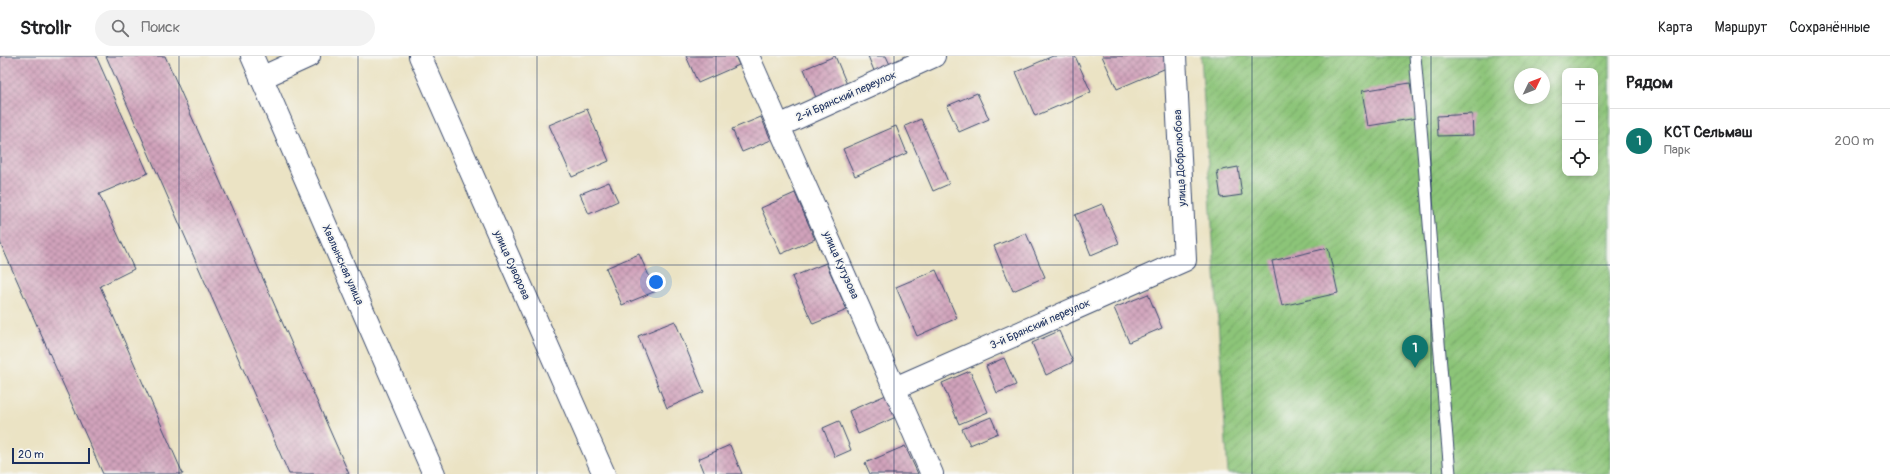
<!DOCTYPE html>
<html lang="ru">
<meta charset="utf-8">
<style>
:root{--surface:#fff;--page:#f2f2f2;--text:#202124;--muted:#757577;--line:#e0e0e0;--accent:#0f766e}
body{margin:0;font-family:Pangolin,sans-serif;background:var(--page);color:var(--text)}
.controls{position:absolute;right:12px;top:12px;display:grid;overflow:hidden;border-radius:8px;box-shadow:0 2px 6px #0003}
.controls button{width:36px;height:36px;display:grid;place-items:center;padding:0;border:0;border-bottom:1px solid var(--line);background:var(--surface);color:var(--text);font:20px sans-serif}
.compass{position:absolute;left:1514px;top:12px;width:36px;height:36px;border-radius:50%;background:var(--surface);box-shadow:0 2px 6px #0003;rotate:47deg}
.scale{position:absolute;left:12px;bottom:10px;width:78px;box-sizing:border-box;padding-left:4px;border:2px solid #1b2f5e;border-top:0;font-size:11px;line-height:14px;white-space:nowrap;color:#1b2f5e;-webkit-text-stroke:3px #f6f6f2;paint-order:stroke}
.you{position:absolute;left:656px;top:226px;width:14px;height:14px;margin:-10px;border:3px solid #fff;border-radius:50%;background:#1a73e8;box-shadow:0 0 0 6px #1a73e833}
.badge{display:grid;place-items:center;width:26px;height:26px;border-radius:50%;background:var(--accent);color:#fff;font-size:13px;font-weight:700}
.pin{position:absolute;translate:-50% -33px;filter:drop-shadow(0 1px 2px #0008)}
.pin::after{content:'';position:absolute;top:21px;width:14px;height:12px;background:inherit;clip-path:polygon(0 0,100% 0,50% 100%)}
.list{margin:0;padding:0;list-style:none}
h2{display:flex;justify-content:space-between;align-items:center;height:52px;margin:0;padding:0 16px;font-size:17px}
h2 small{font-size:13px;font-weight:400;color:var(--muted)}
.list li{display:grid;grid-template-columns:26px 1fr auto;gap:12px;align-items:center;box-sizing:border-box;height:64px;padding:0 16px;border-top:1px solid var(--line)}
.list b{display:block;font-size:15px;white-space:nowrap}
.list p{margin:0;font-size:13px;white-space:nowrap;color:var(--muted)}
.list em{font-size:13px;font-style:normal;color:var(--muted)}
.icon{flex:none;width:22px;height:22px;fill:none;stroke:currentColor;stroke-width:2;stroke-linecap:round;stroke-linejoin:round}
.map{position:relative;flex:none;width:1610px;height:418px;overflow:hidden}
header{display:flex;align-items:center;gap:24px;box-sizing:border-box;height:56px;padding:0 20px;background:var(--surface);border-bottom:1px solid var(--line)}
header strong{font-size:19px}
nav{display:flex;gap:22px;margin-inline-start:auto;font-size:14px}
.search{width:280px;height:36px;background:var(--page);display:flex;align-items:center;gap:10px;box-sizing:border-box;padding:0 14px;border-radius:22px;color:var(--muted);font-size:15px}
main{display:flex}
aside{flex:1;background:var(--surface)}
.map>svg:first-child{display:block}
.garden{fill:url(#garden-furrows);stroke:#547a6b;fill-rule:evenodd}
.building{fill:url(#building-cross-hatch)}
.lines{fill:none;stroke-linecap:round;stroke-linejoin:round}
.service-casing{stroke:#3a4a6d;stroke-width:13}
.minor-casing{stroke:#3a4a6d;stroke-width:24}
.primary-casing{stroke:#3a4a6d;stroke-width:24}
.service{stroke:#fff;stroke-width:11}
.minor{stroke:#fff;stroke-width:22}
.primary{stroke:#fff;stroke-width:22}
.grid{fill:none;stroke:#1b2f5e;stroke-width:1;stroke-opacity:0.55}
.labels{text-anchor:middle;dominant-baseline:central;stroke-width:3.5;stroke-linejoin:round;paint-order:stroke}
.street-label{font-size:11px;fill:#1b2f5e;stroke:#f6f6f2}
</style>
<header>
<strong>Strollr</strong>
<div class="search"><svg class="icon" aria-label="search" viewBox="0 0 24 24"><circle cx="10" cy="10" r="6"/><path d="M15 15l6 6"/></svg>Поиск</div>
<nav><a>Карта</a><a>Маршрут</a><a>Сохранённые</a></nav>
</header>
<main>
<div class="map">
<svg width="1610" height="418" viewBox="0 0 1610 418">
<defs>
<pattern id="garden-furrows" width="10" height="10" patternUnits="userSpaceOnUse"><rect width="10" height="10" fill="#8cc478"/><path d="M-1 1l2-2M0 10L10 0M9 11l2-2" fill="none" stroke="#72a066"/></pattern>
<pattern id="building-cross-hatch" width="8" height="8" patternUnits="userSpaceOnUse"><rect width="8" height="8" fill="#d1a3bb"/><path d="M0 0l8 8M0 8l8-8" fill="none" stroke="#a9859b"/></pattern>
</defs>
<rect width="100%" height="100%" fill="#f6f6f2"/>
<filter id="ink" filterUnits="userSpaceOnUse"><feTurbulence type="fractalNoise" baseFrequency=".025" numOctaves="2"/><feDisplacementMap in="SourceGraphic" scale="8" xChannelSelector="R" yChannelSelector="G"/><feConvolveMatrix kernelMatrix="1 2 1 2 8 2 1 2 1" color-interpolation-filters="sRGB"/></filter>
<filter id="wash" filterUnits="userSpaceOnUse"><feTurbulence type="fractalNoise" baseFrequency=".012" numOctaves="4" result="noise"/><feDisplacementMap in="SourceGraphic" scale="16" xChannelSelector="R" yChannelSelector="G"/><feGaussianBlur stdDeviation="0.9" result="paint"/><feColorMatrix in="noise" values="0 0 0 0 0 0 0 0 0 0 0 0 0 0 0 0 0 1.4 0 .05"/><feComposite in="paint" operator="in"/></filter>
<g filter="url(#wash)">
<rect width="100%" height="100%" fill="#ebe3c4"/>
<path class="garden" d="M1201,0H1610V418H1228ZM1565,15H1595V117H1565ZM1520,18H1544V42H1520Z"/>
<g id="blocks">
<path class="building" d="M0,0H96L148,117L99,138L134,213L100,230L183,418H103L0,186Z
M106,0H165L349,418H289Z
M686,0H735L739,9L698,27Z
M835,0L848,31L817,44L804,13Z
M868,0H886L893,15L877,22Z
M1053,0H1075L1091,36L1035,60L1016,16Z
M1102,0H1166L1171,10L1117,33Z
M1410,27L1417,62L1368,70L1362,35Z
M977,37L989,63L959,76L947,50Z
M587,53L609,105L572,121L549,69Z
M1472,58L1473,79L1438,80L1437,60Z
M761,61L771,84L742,96L732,73Z
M921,63L949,128L933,135L905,70Z
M896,70L907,97L855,120L843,93Z
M1238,111L1242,139L1221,142L1217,115Z
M609,126L618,145L589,158L580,138Z
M795,137L815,183L781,198L761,152Z
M1102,148L1119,187L1091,199L1075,159Z
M1026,177L1045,221L1013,235L994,190Z
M1328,192L1338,237L1282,250L1272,205Z
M639,198L656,235L622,249L606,212Z
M826,207L847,254L813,268L792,221Z
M936,214L957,262L917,280L896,231Z
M1148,238L1162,272L1129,286L1114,252Z
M675,265L704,336L667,352L638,280Z
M1059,275L1073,306L1046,319L1032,287Z
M1004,302L1016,329L997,337L986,310Z
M970,315L988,356L959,368L942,327Z
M886,339L896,361L858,378L849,355Z
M991,361L998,377L970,389L962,373Z
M839,365L851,394L835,401L823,372Z
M730,389L742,418H704L698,403Z
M905,390L918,418H870L865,407Z"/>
</g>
</g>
<g filter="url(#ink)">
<use href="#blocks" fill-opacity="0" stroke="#3a4a6d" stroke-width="1"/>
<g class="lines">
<g class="service-casing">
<path id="service" d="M1415,0L1450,418"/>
</g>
<g class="minor-casing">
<path id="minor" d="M420,0L604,418
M748,0L932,418
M261,22L309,0
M779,70L934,0
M895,332L1185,204L1175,0"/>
</g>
<g class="primary-casing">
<path id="primary" d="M252,0L434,418"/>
</g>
<use href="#service" class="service"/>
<use href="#minor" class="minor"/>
<use href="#primary" class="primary"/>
</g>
</g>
<path class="grid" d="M179,0V418M358,0V418M537,0V418M716,0V418M894,0V418M1073,0V418M1252,0V418M1431,0V418M0,209H1610"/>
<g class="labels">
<g class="street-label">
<text transform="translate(846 40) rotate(-24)">2-й Брянский переулок</text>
<text transform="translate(1180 102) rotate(-93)">улица Добролюбова</text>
<text transform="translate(343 209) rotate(66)">Хвалынская улица</text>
<text transform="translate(512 209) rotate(66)">улица Суворова</text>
<text transform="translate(841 209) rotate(66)">улица Кутузова</text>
<text transform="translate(1040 268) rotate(-24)">3-й Брянский переулок</text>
</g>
</g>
</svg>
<div class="controls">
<button>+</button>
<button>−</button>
<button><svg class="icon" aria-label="locate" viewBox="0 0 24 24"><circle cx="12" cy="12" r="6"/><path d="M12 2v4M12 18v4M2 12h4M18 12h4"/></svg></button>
</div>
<svg class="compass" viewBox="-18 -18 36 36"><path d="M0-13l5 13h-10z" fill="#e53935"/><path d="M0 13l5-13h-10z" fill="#757577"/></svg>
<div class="scale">20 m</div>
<div class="you"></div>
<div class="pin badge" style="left:1415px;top:312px">1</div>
</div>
<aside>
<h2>Рядом<small></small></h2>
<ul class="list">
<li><span class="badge">1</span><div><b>КСТ Сельмаш</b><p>Парк</p></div><em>200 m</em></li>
</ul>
</aside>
</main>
